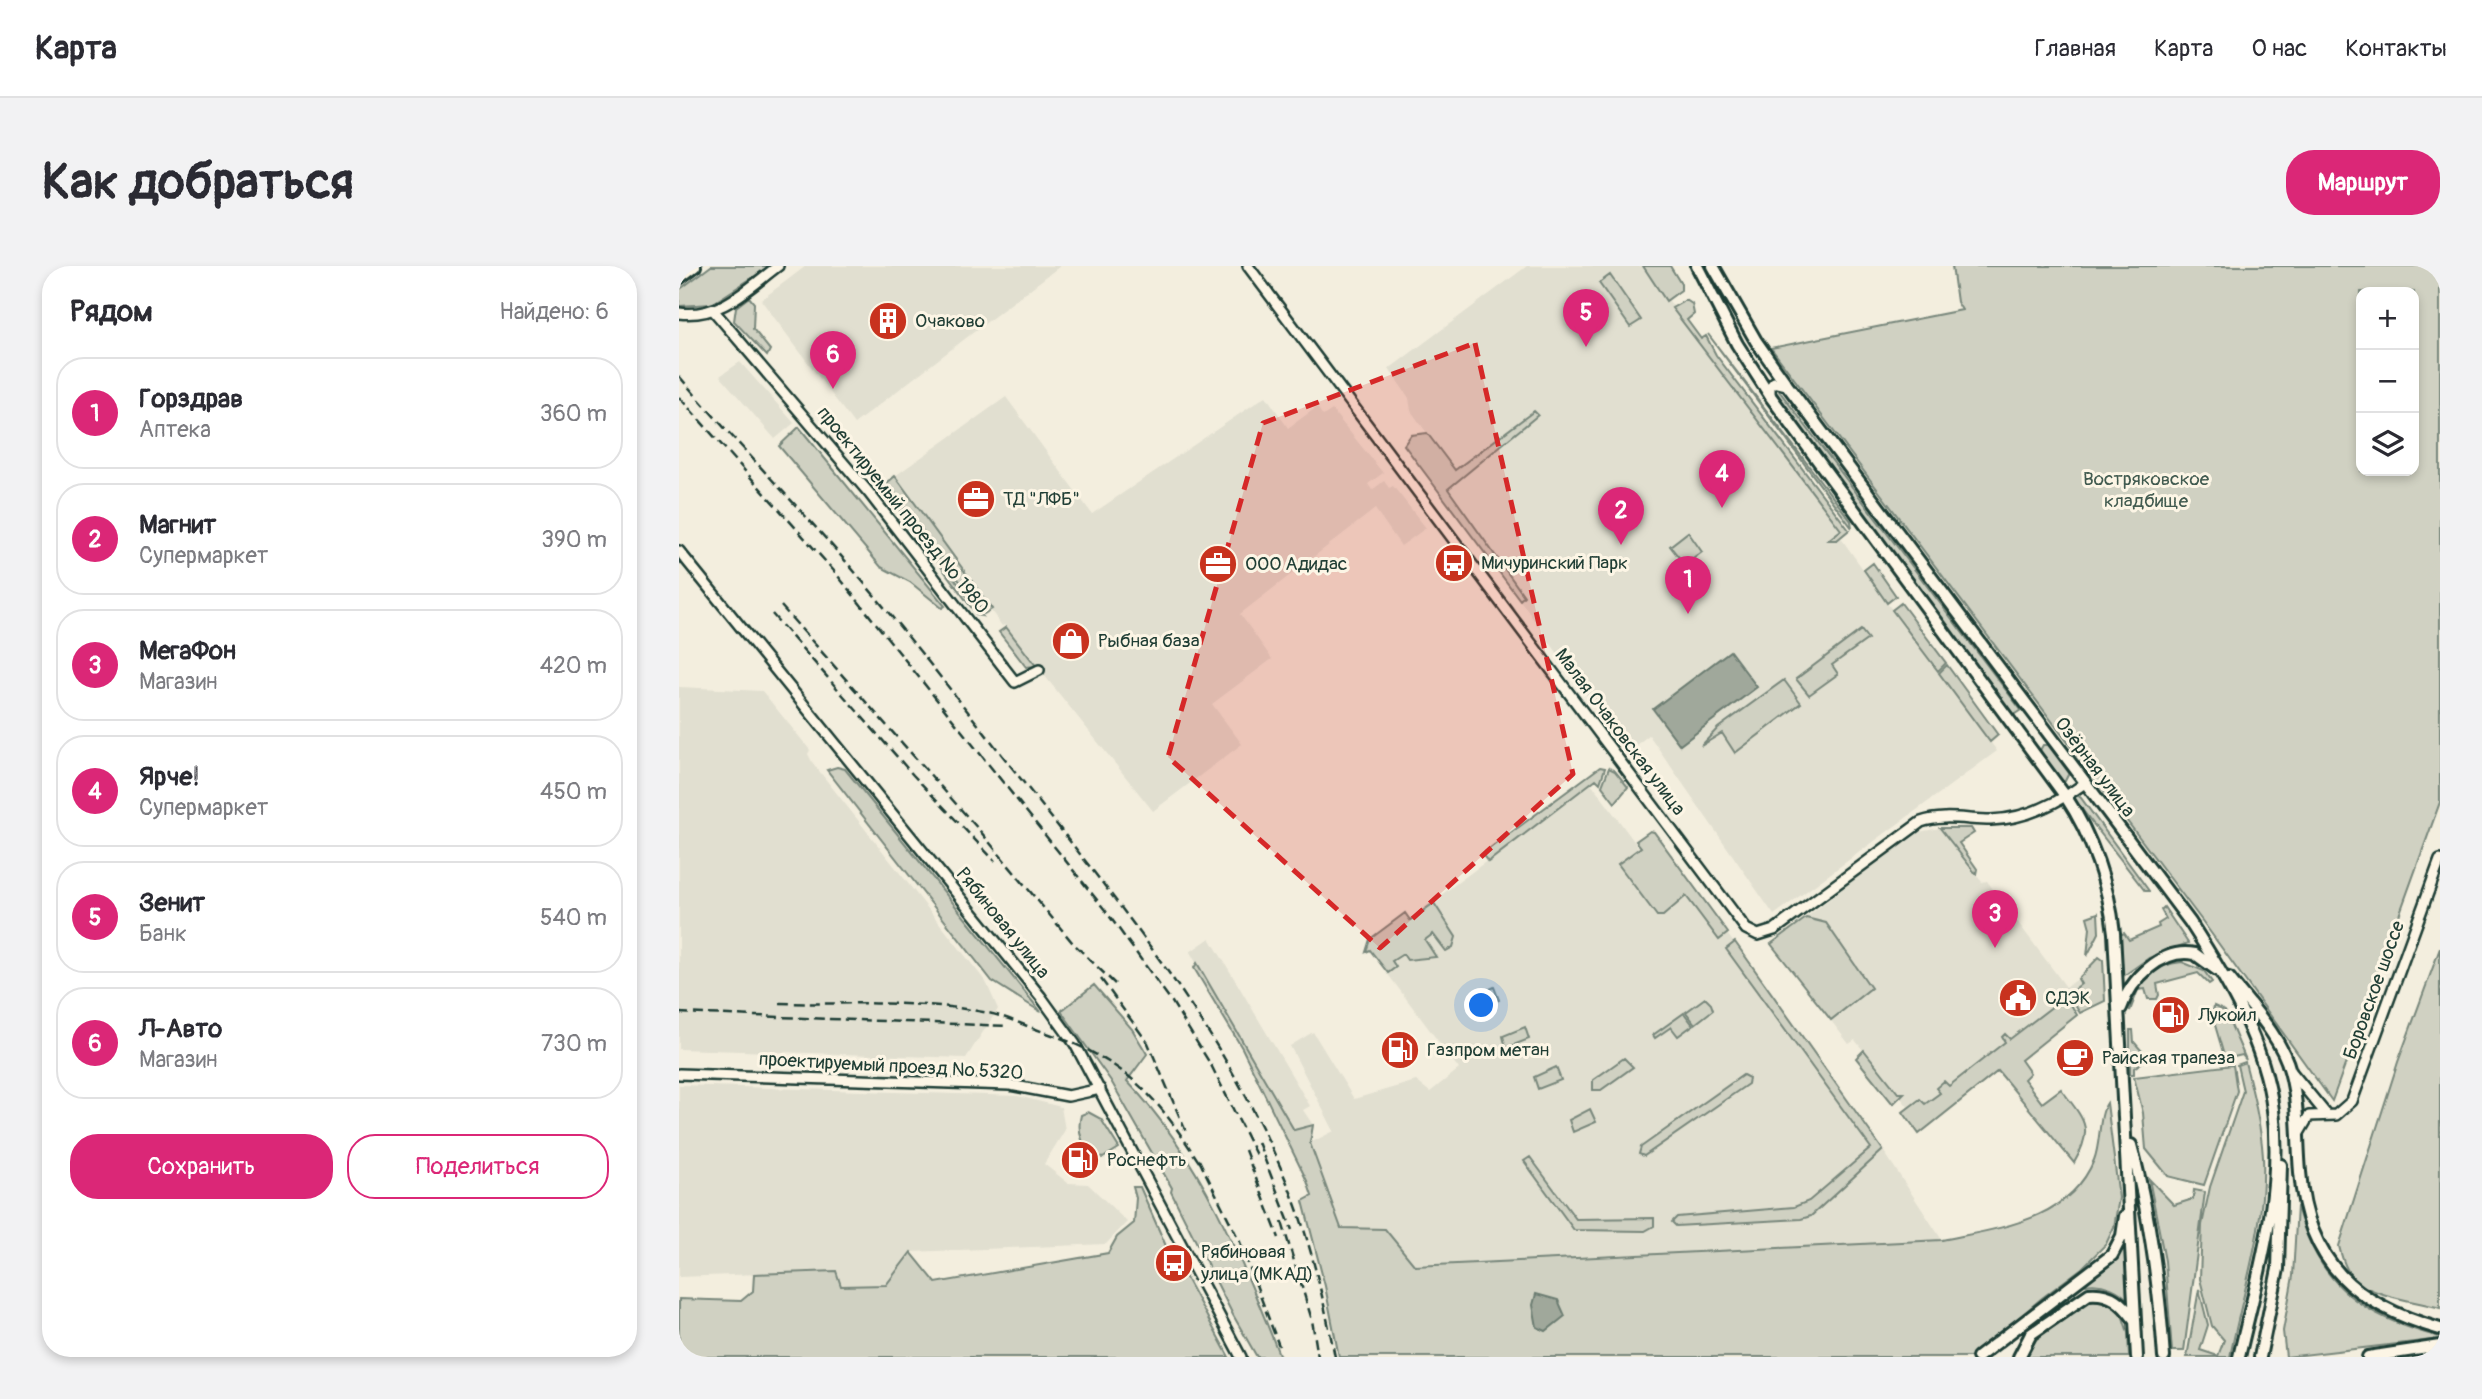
<!DOCTYPE html>
<html lang="ru">
<meta charset="utf-8">
<style>
:root{--surface:#fff;--page:#f2f2f3;--text:#2b2b33;--muted:#7c7c81;--line:#e1e1e2;--accent:#db2777}
body{margin:0;font-family:Pangolin,sans-serif;background:var(--page);color:var(--text)}
.controls{position:absolute;right:21px;top:21px;display:grid;overflow:hidden;border-radius:14px;box-shadow:0 4px 10px #0003}
.controls button{width:63px;height:63px;display:grid;place-items:center;padding:0;border:0;border-bottom:2px solid var(--line);background:var(--surface);color:var(--text);font:35px sans-serif}
.you{position:absolute;left:803px;top:740px;width:24px;height:24px;margin:-18px;border:5px solid #fff;border-radius:50%;background:#1a73e8;box-shadow:0 0 0 10px #1a73e833}
.badge{display:grid;place-items:center;width:46px;height:46px;border-radius:50%;background:var(--accent);color:#fff;font-size:23px;font-weight:700}
.pin{position:absolute;translate:-50% -58px;filter:drop-shadow(0 2px 4px #0008)}
.pin::after{content:'';position:absolute;top:37px;width:24px;height:21px;background:inherit;clip-path:polygon(0 0,100% 0,50% 100%)}
.list{margin:0;padding:0;list-style:none}
h2{display:flex;justify-content:space-between;align-items:center;height:91px;margin:0;padding:0 28px;font-size:30px}
h2 small{font-size:23px;font-weight:400;color:var(--muted)}
.list li{display:grid;grid-template-columns:46px 1fr auto;gap:21px;align-items:center;box-sizing:border-box;height:112px;margin:0 14px 14px;padding:0 14px;border:2px solid var(--line);border-radius:28px}
.list b{display:block;font-size:26px;white-space:nowrap}
.list p{margin:0;font-size:23px;white-space:nowrap;color:var(--muted)}
.list em{font-size:23px;font-style:normal;color:var(--muted)}
.actions{display:flex;gap:14px;padding:21px 28px}
.actions a{flex:1;padding:16px 0;border:2px solid var(--accent);border-radius:28px;text-align:center;font-size:24px;color:var(--accent)}
.actions .main{background:var(--accent);color:#fff}
.icon{flex:none;width:38px;height:38px;fill:none;stroke:currentColor;stroke-width:2;stroke-linecap:round;stroke-linejoin:round}
.map{position:relative;flex:none;width:1761px;height:1091px;overflow:hidden;border-radius:28px}
header{display:flex;align-items:center;gap:42px;box-sizing:border-box;height:98px;padding:0 35px;background:var(--surface);border-bottom:2px solid var(--line)}
header strong{font-size:33px}
nav{display:flex;gap:38px;margin-inline-start:auto;font-size:24px}
.intro{display:flex;align-items:center;justify-content:space-between;box-sizing:border-box;height:168px;padding:0 42px}
h1{margin:0;font-size:49px}
.button{padding:18px 32px;border-radius:28px;background:var(--accent);color:#fff;font-size:24px;font-weight:700}
main{display:flex;gap:42px;padding:0 42px}
aside{flex:1;background:var(--surface);border-radius:28px;box-shadow:0 4px 10px #0003}
.map>svg:first-child{display:block}
.built{fill:#e1dfd0}
.green{fill:#d0d1c2;stroke:#78877b;stroke-width:2;fill-rule:evenodd}
.water{fill:#a0a89b;stroke:#6c7d72;stroke-width:2}
.lines{fill:none;stroke-linecap:round;stroke-linejoin:round}
.minor-casing{stroke:#1f3d34;stroke-width:14}
.major-casing{stroke:#1f3d34;stroke-width:16}
.minor{stroke:#fcf5e5;stroke-width:9}
.major{stroke:#fcf5e5;stroke-width:10}
.rail{stroke:#1f3d34;stroke-width:2.5;stroke-dasharray:10 5;stroke-linecap:butt}
.marked{fill:#d62828;fill-opacity:0.2;stroke:#d62828;stroke-width:5;stroke-dasharray:14 9;stroke-linejoin:round}
.labels{text-anchor:middle;dominant-baseline:central;stroke-width:6;stroke-linejoin:round;paint-order:stroke}
.poi-label{font-size:19px;fill:#1f3d34;stroke:#fcf5e5;text-anchor:start}
.park-label{font-size:19px;fill:#425b50;stroke:#fcf5e5}
.street-label{font-size:19px;fill:#1f3d34;stroke:#fcf5e5}
</style>
<header>
<strong>Карта</strong>
<nav><a>Главная</a><a>Карта</a><a>О нас</a><a>Контакты</a></nav>
</header>
<div class="intro"><h1>Как добраться</h1><a class="button">Маршрут</a></div>
<main>
<aside>
<h2>Рядом<small>Найдено: 6</small></h2>
<ul class="list">
<li><span class="badge">1</span><div><b>Горздрав</b><p>Аптека</p></div><em>360 m</em></li>
<li><span class="badge">2</span><div><b>Магнит</b><p>Супермаркет</p></div><em>390 m</em></li>
<li><span class="badge">3</span><div><b>МегаФон</b><p>Магазин</p></div><em>420 m</em></li>
<li><span class="badge">4</span><div><b>Ярче!</b><p>Супермаркет</p></div><em>450 m</em></li>
<li><span class="badge">5</span><div><b>Зенит</b><p>Банк</p></div><em>540 m</em></li>
<li><span class="badge">6</span><div><b>Л-Авто</b><p>Магазин</p></div><em>730 m</em></li>
</ul>
<div class="actions"><a class="main">Сохранить</a><a>Поделиться</a></div>
</aside>
<div class="map">
<svg width="1761" height="1091" viewBox="0 0 1761 1091">
<rect width="100%" height="100%" fill="#f3eede"/>
<filter id="ink" filterUnits="userSpaceOnUse"><feTurbulence type="fractalNoise" baseFrequency=".0143" numOctaves="2"/><feDisplacementMap in="SourceGraphic" scale="14" xChannelSelector="R" yChannelSelector="G"/><feConvolveMatrix kernelMatrix="1 2 1 2 8 2 1 2 1" color-interpolation-filters="sRGB"/></filter>
<g filter="url(#ink)">
<path class="built" d="M127,0H381L175,158L82,34Z
M848,0H964L1162,265L1159,268L1208,337L1318,485L1095,649L970,469L948,486L841,334L755,220L775,204L732,145L730,132L710,103Z
M61,96L115,157L96,173L41,110Z
M587,130L609,162L638,141L644,150L653,144L704,207L689,218L693,224L705,215L710,222L714,220L747,262L722,280L696,243L561,348L593,393L533,438L563,478L474,545L325,359L323,360L216,210L327,131L413,248Z
M0,421L83,425L131,484L129,488L133,496L307,716L319,743L287,792L0,783Z
M912,517L960,582L977,569L1204,884L1263,974L736,1000L706,963L662,962L631,877L655,865L611,780L634,766L675,833L737,815L751,826L780,803L690,683Z
M1261,562L1303,616L1308,615L1387,721L1399,713L1402,718L1330,773L1326,768L1323,771L1327,776L1269,820L1265,816L1258,822L1261,827L1234,847L1176,774L1170,778L1093,678L1235,567Z
M531,672L631,840L624,844L634,859L615,864L511,686Z
M0,819L339,830L382,841L386,864L365,898L389,917L409,918L448,956L427,978L232,986L208,1019L162,1020L157,1005L0,1011Z"/>
<path class="green" d="M32,0H91L33,38L0,40V24Z
M964,0H991L1002,18V24L987,35Z
M1273,0H1761V536L1653,835L1524,656L1092,82L1283,44L1278,36ZM1682,26H1735V205H1682Z
M931,9L962,54L951,61L920,17Z
M70,31L75,37L74,63L91,84L88,90L55,55L57,41Z
M1007,34L1013,38L1015,48L1008,54L1022,73L1027,70L1037,89L1170,264L1158,274H1149L1162,264L993,42Z
M1029,68L1172,255L1173,262Z
M1098,122L1342,444L1333,450L1095,127Z
M855,145L859,149L769,223L845,330L841,334L725,179L732,169L748,167L776,204Z
M120,161L266,340L263,342L231,316L202,301L100,180Z
M216,210L313,343L305,348L208,217Z
M206,219L303,350L298,349L203,221Z
M1009,266L1023,286L1006,299L991,280Z
M1194,297L1217,330L1208,337L1185,304Z
M1222,337L1267,397L1259,405L1213,344Z
M327,361L357,400L347,401L320,366Z
M1182,364L1189,373L1153,399L1159,408L1130,429L1117,413Z
M1268,399L1319,469L1311,476L1260,407Z
M1105,414L1122,437L1056,487L1043,467L1022,480L1039,462Z
M1364,479H1369L1390,507L1386,515H1381L1360,486Z
M158,501L166,503L362,746L313,715L148,504Z
M921,501L926,502L921,517L917,513L809,596L803,588Z
M930,502L936,505L949,521L936,537L923,520Z
M1397,528L1402,532L1470,625H1466L1395,533L1393,530Z
M1261,562H1292L1295,567L1280,577L1298,603L1297,608Z
M971,565L975,566L1049,667L1040,674L1007,630L984,650H978L939,598L962,581L957,575Z
M755,637L777,671L774,681L767,685L754,668L746,674L757,691L728,694L724,688L713,695L717,701L709,707L691,684L687,686L691,673L726,647L731,654Z
M1485,641L1509,677L1470,692L1443,711L1441,669L1445,667L1450,674L1480,661L1479,658L1487,653L1482,644Z
M1419,647L1420,667L1408,690L1411,662L1408,651Z
M1127,652L1147,657L1192,722L1152,754L1092,678Z
M1056,676L1204,884L1132,950L1122,953L997,960L993,956L998,951L1115,941L1130,935L1192,882L1047,683Z
M1761,682V1042C1739,1036 1692,1029 1677,1015C1667,1006 1663,992 1660,980L1719,796Z
M1420,691L1424,694L1426,735L1401,747L1389,728L1402,718L1399,713Z
M1503,696L1525,705L1533,716L1530,718L1519,707L1478,718L1480,729L1478,733H1469L1466,723L1459,724L1451,745C1452,718 1477,698 1503,696Z
M518,697L615,864L634,859L631,877L662,962L706,963L736,1000L1263,974C1320,962 1390,955 1415,894C1422,877 1419,850 1428,837L1440,932L1435,961L1427,978L1403,1002L1363,1032L1293,1091H660L646,1020L624,935L633,930L628,915L563,782L515,702Z
M415,719L453,763L468,788L448,815C522,892 563,993 601,1091H578L554,1049L492,926L493,922L432,815L382,745Z
M815,721L820,734L797,743L794,731Z
M1387,730L1398,749L1342,794L1351,807L1345,813L1363,837L1382,823C1405,854 1416,861 1395,897L1319,805L1240,868L1224,846L1241,833L1246,838L1261,827L1257,822L1265,815L1270,820L1326,776L1323,771L1326,768L1331,773Z
M1026,732L1032,738L1034,744L1016,758L1007,746Z
M1535,740L1546,745L1567,794L1563,789L1546,793L1533,749Z
M1005,747L1014,759L999,770L992,761L976,772L974,769Z
M846,761L850,773L827,782L824,770Z
M1451,764H1454L1455,776L1469,792L1455,802V808H1451Z
M1185,784L1219,827H1225L1214,838L1177,792Z
M945,792L954,801L922,824H914V814Z
M1566,796C1574,827 1582,859 1584,891C1587,960 1564,1024 1551,1091H1508L1520,1023L1529,1059L1521,1084L1539,1090L1545,1074L1533,1060L1521,1013L1523,959L1531,921L1564,825L1558,799Z
M1554,799L1558,825L1525,919L1489,910L1467,883L1464,847L1455,811Z
M877,801L882,814L859,823L855,811Z
M1064,809L1070,812L1069,818L965,890L960,888L962,881Z
M911,843L917,856L894,866L890,854Z
M409,846L422,853L440,882L424,892L412,889C402,877 398,864 402,849Z
M851,891L897,953L975,952V960L966,965L895,964L845,895Z
M1470,913L1495,939L1514,933L1515,924L1526,926L1505,1085H1493L1486,995Z
M454,921H461L487,980L486,988L495,1003L501,1001L550,1091H0V1033L62,1035L74,1025L75,1008L157,1005L162,1020L207,1019L232,986L257,1017L429,987L438,971L455,957L457,932Z
M1618,940C1639,1019 1684,1051 1761,1071V1073L1607,1091L1604,1065L1614,1010Z
M1447,969L1452,1037C1441,1024 1424,1016 1407,1019L1405,1015Z
M1419,1033L1442,1045L1449,1067L1450,1091H1348L1355,1075L1410,1035Z"/>
<path class="water" d="M1051,385L1078,421L1001,479L974,443Z
M857,1028L879,1034L886,1050L867,1065L858,1061L854,1039Z"/>
<g class="lines">
<g class="minor-casing">
<path id="minor" d="M569,0L1067,663L1079,669L1095,664L1242,556C1264,548 1288,554 1312,554C1346,553 1379,537 1406,517
M35,45L190,227L336,416L360,404
M0,47C42,52 68,23 99,0
M1091,130V121L1095,116L1108,119
M0,285L362,731L396,778L562,1091
M1611,804L1647,848
M0,808L331,819L389,830L421,823
M1620,867L1630,850L1657,849L1673,835L1761,594"/>
</g>
<g class="major-casing">
<path id="major" d="M1018,0L1058,78L1092,131L1387,531C1413,570 1430,620 1435,667L1458,1091
M1034,0L1077,75L1108,119L1511,656C1547,712 1586,777 1594,844C1605,927 1578,1012 1560,1091
M0,12L16,0
M1550,712C1571,739 1603,772 1611,805C1620,838 1618,872 1621,906C1628,997 1677,1039 1761,1063
M1442,742C1452,713 1483,681 1516,688L1538,704
M1452,879C1471,949 1480,1018 1485,1091
M1299,1091L1433,989L1443,970L1446,950
M1340,1091L1352,1068L1410,1028C1432,1026 1443,1037 1455,1053
M1581,1091L1599,1003L1602,899
M1689,1091L1761,1080"/>
</g>
<use href="#minor" class="minor"/>
<use href="#major" class="major"/>
<path class="rail" d="M0,110C54,174 114,234 169,298C236,377 300,460 364,541C456,658 548,773 606,912C630,968 644,1031 656,1091
M0,131L155,305L426,644L493,736L532,799L578,891
M102,340L301,565L393,676L436,718
M93,348L234,509L316,595
M422,713L469,777L508,868
M101,737C169,739 242,733 309,747C329,751 346,760 365,766C403,779 438,797 466,825C489,848 506,875 524,902
M0,747L329,760
M579,876L613,964
M566,884L600,972
M520,894L561,976L600,1080
M603,956L633,1054L639,1091"/>
</g>
</g>
<path class="marked" d="M796,77L894,508L701,682L489,491L584,157Z"/>
<defs>
<g id="building-disc" transform="scale(2.0125)"><circle r="9.5" fill="#c8321e" stroke="#fcf5e5"/><path d="M-4-6H4V6H1V3H-1V6H-4ZM-2.5-4.3h1.7v1.8h-1.7ZM.8-4.3h1.7v1.8H.8ZM-2.5-1h1.7V.8h-1.7ZM.8-1h1.7V.8H.8Z" fill="#fff"/></g>
<g id="office-disc" transform="scale(2.0125)"><circle r="9.5" fill="#c8321e" stroke="#fcf5e5"/><path d="M-6-3h4V-5.5h4V-3h4V5H-6ZM-1-4.5V-3h2v-1.5ZM-6 0V1H6V0Z" fill="#fff"/></g>
<g id="bus-disc" transform="scale(2.0125)"><circle r="9.5" fill="#c8321e" stroke="#fcf5e5"/><path d="M-5-6H5V4H4V6H2V4H-2V6H-4V4H-5ZM-3.5-4V0h7V-4ZM-3.5 1.2v1.5H-2V1.2ZM2 1.2v1.5H3.5V1.2Z" fill="#fff"/></g>
<g id="shop-disc" transform="scale(2.0125)"><circle r="9.5" fill="#c8321e" stroke="#fcf5e5"/><path d="M-5-2.5h2.3a2.7 3.5 0 0 1 5.4 0H5L5.5 6h-11ZM-1.5-2.5h3a1.5 2.3 0 0 0-3 0Z" fill="#fff"/></g>
<g id="civic-disc" transform="scale(2.0125)"><circle r="9.5" fill="#c8321e" stroke="#fcf5e5"/><path d="M-.6-6.5H3V-4.5H.6V-3L4-1V1h2V6H-6V1h2V-1L-.6-3ZM-1.2 2.5V6h2.4V2.5Z" fill="#fff"/></g>
<g id="fuel-disc" transform="scale(2.0125)"><circle r="9.5" fill="#c8321e" stroke="#fcf5e5"/><path d="M-5.5-6h7V0h2V4h1.3V-2.5L3-4.5l.8-.8L6-3V5H2.5V1h-1V6h-7ZM-4.2-4.7v3.2H.2V-4.7Z" fill="#fff"/></g>
<g id="cafe-disc" transform="scale(2.0125)"><circle r="9.5" fill="#c8321e" stroke="#fcf5e5"/><path d="M-5.5-4.5H6V0H3Q3 3.5 0 3.5H-2.5Q-5.5 3.5-5.5 0ZM3-3.2v2h1.7v-2ZM-6 4.5H4V6H-6Z" fill="#fff"/></g>
</defs>
<g fill-rule="evenodd">
<use href="#building-disc" x="209" y="55"/>
<use href="#office-disc" x="297" y="233"/>
<use href="#bus-disc" x="775" y="297"/>
<use href="#office-disc" x="539" y="298"/>
<use href="#shop-disc" x="392" y="375"/>
<use href="#civic-disc" x="1339" y="732"/>
<use href="#fuel-disc" x="1492" y="749"/>
<use href="#fuel-disc" x="721" y="784"/>
<use href="#cafe-disc" x="1396" y="792"/>
<use href="#fuel-disc" x="401" y="894"/>
<use href="#bus-disc" x="495" y="997"/>
</g>
<g class="labels">
<g class="poi-label">
<text x="236" y="55">Очаково</text>
<text x="324" y="233">ТД "ЛФБ"</text>
<text x="802" y="297">Мичуринский Парк</text>
<text x="566" y="298">ООО Адидас</text>
<text x="419" y="375">Рыбная база</text>
<text x="1366" y="732">СДЭК</text>
<text x="1519" y="749">Лукойл</text>
<text x="748" y="784">Газпром метан</text>
<text x="1423" y="792">Райская трапеза</text>
<text x="428" y="894">Роснефть</text>
<text x="522" y="986">Рябиновая<tspan x="522" dy="22">улица (МКАД)</tspan></text>
</g>
<g class="park-label">
<text x="1467" y="213">Востряковское<tspan x="1467" dy="22">кладбище</tspan></text>
</g>
<g class="street-label">
<text transform="translate(224 244) rotate(51)">проектируемый проезд № 1980</text>
<text transform="translate(941 466) rotate(53)">Малая Очаковская улица</text>
<text transform="translate(1416 501) rotate(53)">Озёрная улица</text>
<text transform="translate(324 657) rotate(51)">Рябиновая улица</text>
<text transform="translate(1695 724) rotate(-70)">Боровское шоссе</text>
<text transform="translate(212 800) rotate(3)">проектируемый проезд № 5320</text>
</g>
</g>
</svg>
<div class="controls">
<button>+</button>
<button>−</button>
<button><svg class="icon" aria-label="layers" viewBox="0 0 24 24"><path d="M12 4l9 5-9 5-9-5zM3 14l9 5 9-5"/></svg></button>
</div>
<div class="you"></div>
<div class="pin badge" style="left:1009px;top:348px">1</div>
<div class="pin badge" style="left:942px;top:279px">2</div>
<div class="pin badge" style="left:1316px;top:682px">3</div>
<div class="pin badge" style="left:1043px;top:242px">4</div>
<div class="pin badge" style="left:907px;top:81px">5</div>
<div class="pin badge" style="left:154px;top:123px">6</div>
</div>
</main>
